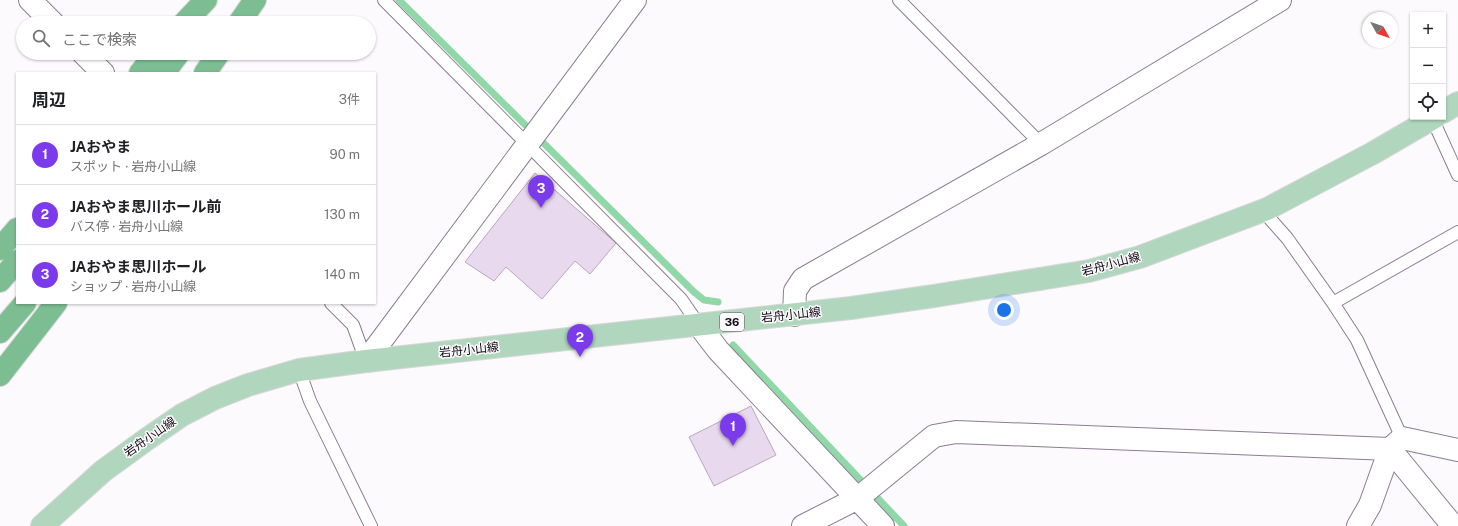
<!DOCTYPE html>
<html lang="ja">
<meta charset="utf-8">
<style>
:root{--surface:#fff;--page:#f2f2f2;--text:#202124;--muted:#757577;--line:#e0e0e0;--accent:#7c3aed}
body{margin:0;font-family:"Public Sans","Noto Sans JP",sans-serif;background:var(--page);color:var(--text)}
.controls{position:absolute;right:12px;top:12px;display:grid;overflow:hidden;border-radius:0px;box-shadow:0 1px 3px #0004}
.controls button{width:36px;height:36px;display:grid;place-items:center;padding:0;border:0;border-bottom:1px solid var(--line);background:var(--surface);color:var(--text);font:20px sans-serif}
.compass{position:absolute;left:1362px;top:12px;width:36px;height:36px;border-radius:50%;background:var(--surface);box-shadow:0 1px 3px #0004;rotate:130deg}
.you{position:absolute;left:1004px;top:310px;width:14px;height:14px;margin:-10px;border:3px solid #fff;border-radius:50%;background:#1a73e8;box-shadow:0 0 0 6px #1a73e833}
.badge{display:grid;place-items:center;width:26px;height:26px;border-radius:50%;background:var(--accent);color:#fff;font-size:13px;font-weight:700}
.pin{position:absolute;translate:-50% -33px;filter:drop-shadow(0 1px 2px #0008)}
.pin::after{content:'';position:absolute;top:21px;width:14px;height:12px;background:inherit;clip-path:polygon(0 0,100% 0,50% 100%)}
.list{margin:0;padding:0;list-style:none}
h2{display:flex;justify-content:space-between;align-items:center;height:52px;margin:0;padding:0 16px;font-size:17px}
h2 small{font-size:13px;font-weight:400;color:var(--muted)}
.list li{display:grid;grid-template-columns:26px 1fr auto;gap:12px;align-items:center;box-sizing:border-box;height:60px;padding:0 16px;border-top:1px solid var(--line)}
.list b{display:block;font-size:15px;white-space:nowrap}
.list p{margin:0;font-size:13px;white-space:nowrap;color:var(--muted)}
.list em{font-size:13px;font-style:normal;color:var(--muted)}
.icon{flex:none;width:22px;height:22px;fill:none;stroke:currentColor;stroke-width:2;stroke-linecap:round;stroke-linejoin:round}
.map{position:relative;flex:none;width:1458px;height:526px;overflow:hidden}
.search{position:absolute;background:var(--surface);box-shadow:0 1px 3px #0004;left:16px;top:16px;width:360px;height:44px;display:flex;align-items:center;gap:10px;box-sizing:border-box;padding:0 14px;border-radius:22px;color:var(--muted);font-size:15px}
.panel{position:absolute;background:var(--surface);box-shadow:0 1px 3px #0004;left:16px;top:72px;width:360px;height:232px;border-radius:0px}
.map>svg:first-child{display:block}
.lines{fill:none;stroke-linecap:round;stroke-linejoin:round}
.stream{stroke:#91d8a9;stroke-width:7}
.building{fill:#e9d9ee;stroke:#b7a8bc}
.lane-casing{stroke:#8b7d90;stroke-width:14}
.street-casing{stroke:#8b7d90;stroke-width:24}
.primary-casing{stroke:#d9d8d9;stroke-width:24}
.highway-casing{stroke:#d9d8d9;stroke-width:24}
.lane{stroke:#fff;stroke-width:12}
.street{stroke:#fff;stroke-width:22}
.primary{stroke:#b0d7be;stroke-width:22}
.highway{stroke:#7cbd92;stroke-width:22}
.labels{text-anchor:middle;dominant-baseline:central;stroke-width:3;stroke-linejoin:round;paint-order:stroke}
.shield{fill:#fdfafe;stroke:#565258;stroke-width:1}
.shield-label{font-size:11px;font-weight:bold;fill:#0f0a11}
.street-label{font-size:12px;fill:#0f0a11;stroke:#fdfafe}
</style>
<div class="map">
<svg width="1458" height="526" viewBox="0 0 1458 526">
<rect width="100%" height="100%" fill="#fdfafe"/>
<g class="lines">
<path class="stream" d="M399,0L694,292L704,300L718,302
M733,345L904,526"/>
</g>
<path class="building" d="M535,173L616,243L590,274L575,261L542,299L506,267L494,281L465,262Z
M751,406L776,455L714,486L689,437Z"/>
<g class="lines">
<g class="lane-casing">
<path id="lane" d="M384,0L681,299L699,325
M899,0L1041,144
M1432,118L1458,175
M1263,211L1287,238L1333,303L1357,340L1402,438
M331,303L353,325L366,361
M1333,303L1458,232
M299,370L310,401L371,526"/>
</g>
<g class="street-casing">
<path id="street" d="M30,0L53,23
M83,53L103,73
M794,315L795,291L803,279L1041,144L1280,0
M699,325L718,350L883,526
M366,361L635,0
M1390,449L1453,526
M803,526L858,498L934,436L956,432L1390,449L1402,438L1458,450
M1358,526L1370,505L1390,449"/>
</g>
<g class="primary-casing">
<path id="primary" d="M1443,112L1458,103
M42,526L103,471L147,439L182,415L215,398L248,385L299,370L366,361L851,308L934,296L1089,271L1140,257L1267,209L1373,153L1435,117"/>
</g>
<g class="highway-casing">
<path id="highway" d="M184,23L206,0
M239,23L255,0
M140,73L156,53
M164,73L179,53
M205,73L219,53
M0,249L17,229
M0,281L17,261
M0,332L25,303
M0,375L56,303"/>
</g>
<use href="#lane" class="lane"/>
<use href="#street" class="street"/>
<use href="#primary" class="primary"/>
<use href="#highway" class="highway"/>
</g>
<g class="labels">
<rect class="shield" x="720" y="313" width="24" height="18" rx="3"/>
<g class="shield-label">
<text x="732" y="322">36</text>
</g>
<g class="street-label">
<text transform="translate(1111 264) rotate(-15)">岩舟小山線</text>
<text transform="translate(791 315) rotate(-6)">岩舟小山線</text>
<text transform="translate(469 350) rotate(-6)">岩舟小山線</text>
<text transform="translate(150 437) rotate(-35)">岩舟小山線</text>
</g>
</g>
</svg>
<div class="controls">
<button>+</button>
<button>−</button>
<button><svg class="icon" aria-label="locate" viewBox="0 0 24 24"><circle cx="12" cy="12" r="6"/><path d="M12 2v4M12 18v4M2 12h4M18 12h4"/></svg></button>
</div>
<svg class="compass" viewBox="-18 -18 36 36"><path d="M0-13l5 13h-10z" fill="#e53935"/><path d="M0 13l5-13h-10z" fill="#757577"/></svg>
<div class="you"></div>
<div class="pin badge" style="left:733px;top:446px">1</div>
<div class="pin badge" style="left:580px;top:357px">2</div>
<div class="pin badge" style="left:541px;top:208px">3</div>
<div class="search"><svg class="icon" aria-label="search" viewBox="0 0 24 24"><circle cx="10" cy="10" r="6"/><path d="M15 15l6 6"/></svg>ここで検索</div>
<section class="panel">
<h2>周辺<small>3件</small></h2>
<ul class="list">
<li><span class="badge">1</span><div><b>JAおやま</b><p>スポット · 岩舟小山線</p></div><em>90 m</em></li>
<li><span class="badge">2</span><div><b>JAおやま思川ホール前</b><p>バス停 · 岩舟小山線</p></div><em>130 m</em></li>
<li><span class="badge">3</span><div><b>JAおやま思川ホール</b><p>ショップ · 岩舟小山線</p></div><em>140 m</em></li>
</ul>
</section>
</div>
